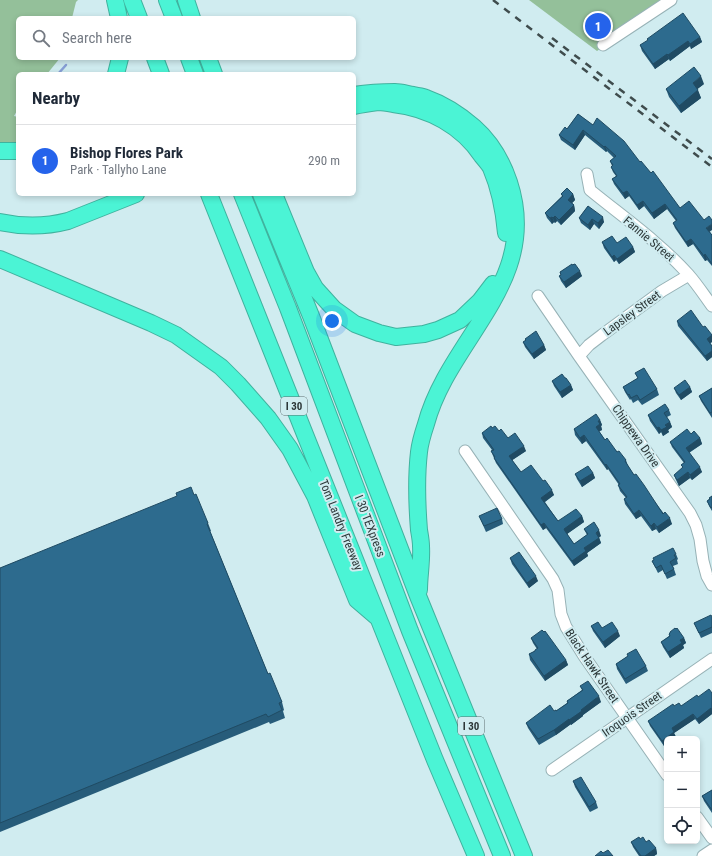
<!DOCTYPE html>
<meta charset="utf-8">
<style>
:root{--surface:#fff;--page:#f2f2f3;--text:#1f2937;--muted:#747a83;--line:#e0e1e3;--accent:#2563eb}
body{margin:0;font-family:"Roboto Condensed",sans-serif;background:var(--page);color:var(--text)}
.controls{position:absolute;right:12px;bottom:12px;display:grid;overflow:hidden;border-radius:6px;box-shadow:0 2px 6px #0003}
.controls button{width:36px;height:36px;display:grid;place-items:center;padding:0;border:0;border-bottom:1px solid var(--line);background:var(--surface);color:var(--text);font:20px sans-serif}
.you{position:absolute;left:332px;top:321px;width:14px;height:14px;margin:-10px;border:3px solid #fff;border-radius:50%;background:#1a73e8;box-shadow:0 0 0 6px #1a73e833}
.badge{display:grid;place-items:center;width:26px;height:26px;border-radius:50%;background:var(--accent);color:#fff;font-size:13px;font-weight:700}
.pin{position:absolute;translate:-50% -50%;border:2px solid #fff;box-shadow:0 1px 4px #0006}
.list{margin:0;padding:0;list-style:none}
h2{display:flex;justify-content:space-between;align-items:center;height:52px;margin:0;padding:0 16px;font-size:17px}
h2 small{font-size:13px;font-weight:400;color:var(--muted)}
.list li{display:grid;grid-template-columns:26px 1fr auto;gap:12px;align-items:center;box-sizing:border-box;height:72px;padding:0 16px;border-top:1px solid var(--line)}
.list b{display:block;font-size:15px;white-space:nowrap}
.list p{margin:0;font-size:13px;white-space:nowrap;color:var(--muted)}
.list em{font-size:13px;font-style:normal;color:var(--muted)}
.icon{flex:none;width:22px;height:22px;fill:none;stroke:currentColor;stroke-width:2;stroke-linecap:round;stroke-linejoin:round}
.map{position:relative;flex:none;width:712px;height:856px;overflow:hidden}
.search{position:absolute;background:var(--surface);box-shadow:0 2px 6px #0003;left:16px;top:16px;width:340px;height:44px;display:flex;align-items:center;gap:10px;box-sizing:border-box;padding:0 14px;border-radius:6px;color:var(--muted);font-size:15px}
.panel{position:absolute;background:var(--surface);box-shadow:0 2px 6px #0003;left:16px;top:72px;width:340px;height:124px;border-radius:6px}
.map>svg:first-child{display:block}
.green{fill:#94c09a}
.lines{fill:none;stroke-linecap:round;stroke-linejoin:round}
.stream{stroke:#879fd6;stroke-width:2.5}
.minor-casing{stroke:#97b2b6;stroke-width:13}
.highway-casing{stroke:#40b29e;stroke-width:18}
.minor{stroke:#fff;stroke-width:11}
.highway{stroke:#4bf4d5;stroke-width:16}
.rail{stroke:#3f4c4d;stroke-width:2.5;stroke-dasharray:7 7;stroke-linecap:butt}
.wall{fill:#275c7a}
.shaded-wall{fill:#204b63}
.building{fill:#2d6b8e;stroke:#204b63}
.labels{text-anchor:middle;dominant-baseline:central;stroke-width:4;stroke-linejoin:round;paint-order:stroke}
.shield{fill:#d0ecf0;stroke:#5d6d6f;stroke-width:1}
.shield-label{font-size:11px;font-weight:bold;fill:#2c3738}
.street-label{font-size:12px;fill:#2c3738;stroke:#d0ecf0}
</style>
<div class="map">
<svg width="712" height="856" viewBox="0 0 712 856">
<rect width="100%" height="100%" fill="#d0ecf0"/>
<path class="green" d="M0,0H78L76,2L72,18H18V58H60L47,74H18V109L14,116L18,117V146H0Z
M529,0H669L597,51Z"/>
<g class="lines">
<path class="stream" d="M58,74L66,65"/>
<g class="minor-casing">
<path id="minor" d="M603,45L671,0
M587,174L590,190C623,217 659,242 688,274C697,284 704,295 712,306
M538,296L579,356L690,513L696,525L700,539L703,561L707,576L712,585
M579,356L589,345L602,335L662,291L689,275
M465,451L553,579L558,590L561,614L566,627L584,656L667,775
M552,770L712,659
M697,817L712,838
M703,856L712,850"/>
</g>
<g class="highway-casing">
<path id="highway" d="M115,0L119,18
M132,0L139,18
M167,0L174,18
M186,0L192,18
M155,58L161,74
M189,58L195,74
M208,58L214,74
M116,74L120,58
M354,95C367,93 381,92 395,92C401,92 407,94 413,95C417,96 422,96 426,98C443,104 460,115 474,127C491,142 502,161 509,182C542,282 449,338 426,424C423,433 420,443 419,452C416,478 417,505 419,530C420,536 421,541 421,546C422,561 419,576 419,590
M354,106C362,104 370,103 378,102C383,102 388,103 393,104C429,108 462,126 482,156C485,160 489,164 491,168C500,189 504,210 506,233
M0,151H18
M209,194L435,760L476,856
M242,194L288,308L410,631L502,856
M261,194L311,316L418,596L524,856
M274,194L306,272L315,288L334,309L355,324L379,333L396,337L424,334L438,330L460,320L480,301L493,284
M0,222C23,227 45,227 68,221L136,194
M0,259L151,323L176,335L221,367L238,384L268,418L290,449L315,496L357,600L378,618"/>
</g>
<use href="#minor" class="minor"/>
<use href="#highway" class="highway"/>
<path class="rail" d="M493,0L712,167
M552,38L712,159"/>
</g>
<path class="wall" d="M700,37L702,42L691,49L690,46L670,61L669,59L655,69L642,51L640,45Z
M704,84L697,89L701,98L681,113L669,97L666,89Z
M578,114L640,162L651,173L680,208L710,232L712,235V266L707,260L705,261L693,244L688,247L675,228L673,223L676,221L667,209L654,219L644,206L639,210L629,196L625,199L614,184L612,179L616,176L613,172L611,167L612,166L610,161L614,158L607,151L606,152L585,135L575,150L561,140L559,135L567,129Z
M561,194H573L575,200L572,203L574,205L575,211L561,225L557,221L555,223L554,222L552,224L547,218L545,213L562,196Z
M588,206L604,222L599,229L594,224L590,230L581,223L579,218Z
M602,242L617,243L633,247L635,252L619,264L616,260L614,262L604,248Z
M572,265L582,276L566,288L561,281L559,276L561,275L560,272Z
M677,321L703,327L712,336V342L710,343L712,346V357L707,361L678,326Z
M525,339L544,345L546,350L534,359L525,347L523,342L525,341Z
M635,373L657,389L659,395L642,405L638,400L633,403L631,399L630,400L625,392L623,387L638,378Z
M565,378L571,385L573,390L562,398L554,386L552,381Z
M690,387L692,392L681,400L676,393L674,388Z
M712,388V418L701,401L699,396Z
M669,410L671,415L667,417L670,422L672,427L668,430L669,432L663,436L661,432L659,434L650,421L648,415Z
M600,420L602,425L601,426L602,430L599,431L605,440L626,460L628,466L634,475L672,524L659,533L656,529L652,531L641,516L636,519L625,504L624,499L626,498L620,491L618,485H619L608,469L607,470L586,441L582,444L575,435L574,429Z
M492,428L499,431L526,451L512,460L521,472L543,481L554,495L545,502L558,521L582,516L584,522L567,534L574,544L587,535L584,529L601,536L599,537L601,543L587,553L588,556L574,566L546,528L543,530L496,463L491,451L492,450L483,438L482,433Z
M691,434L700,438L702,444L689,453L702,472L692,480L690,478L679,486L676,480L674,475L683,468L681,465L684,463L672,447L670,442Z
M593,473L595,478L582,487L577,479L575,474Z
M194,495L208,523L211,531H210L268,674L282,702L284,710L283,711L285,718L270,724L269,722L0,832V568Z
M712,496V511L709,506L707,501Z
M479,516L502,519L503,524L486,532Z
M676,554L678,559L677,560L678,564L673,566L676,575L667,579L663,570L658,573L652,561Z
M510,558L538,581L529,588L512,564Z
M712,617V633L701,638L694,623Z
M591,626L602,628L620,636L605,648L593,631Z
M669,634L684,638L686,643L683,645L684,648L670,658L663,647L661,642L669,636Z
M531,638L566,660L568,665L545,681L530,660L529,654L535,651L537,649L533,643Z
M627,654L646,666L648,671L626,684L617,669L616,664L628,656Z
M580,686L601,702L583,715V716L571,725V724L556,735L539,745L528,728L526,723L554,711H556L567,703V701L582,690Z
M712,693V714L699,724L695,719L674,733L676,737L673,739H667L664,746L650,726L648,721L674,706H681L698,697Z
M573,781L596,802L598,808L590,812L575,787Z
M712,790V813L704,801L702,796Z
M640,839L656,848L657,854L654,856H639L633,847L631,842Z"/>
<path class="shaded-wall" d="M700,37L702,42L691,49L690,44Z
M688,41L690,46L670,61L668,55Z
M667,54L669,59L655,69L653,64Z
M701,76L704,84L695,91L693,83Z
M698,90L701,98L681,113L679,106Z
M583,130L585,135L575,150L573,145Z
M605,146L607,151L606,152L604,147Z
M627,191L629,196L625,199L623,193Z
M573,194L575,200L570,205L568,200Z
M643,201L644,206L639,210L637,205Z
M665,204L667,209L654,219L652,213Z
M574,205L575,211L561,225L559,220Z
M555,216L557,221L555,223L553,218Z
M552,217L554,222L552,224L550,218Z
M603,217L604,222L599,229L598,223Z
M592,219L594,224L590,230L588,225Z
M712,224V230L708,233L706,228Z
M691,239L693,244L688,247L686,242Z
M633,247L635,252L619,264L617,259Z
M705,254L707,260L705,261L704,256Z
M614,255L616,260L614,262L612,257Z
M580,271L582,276L566,288L564,282Z
M712,335V342L709,344L707,339Z
M544,345L546,350L534,359L532,354Z
M712,351V357L707,361L705,356Z
M571,385L573,390L562,398L560,392Z
M690,387L692,392L681,400L679,395Z
M600,420L602,425L601,426L602,430L598,432L596,427L598,421Z
M670,422L672,427L668,430L669,432L663,436L661,430L665,425Z
M659,427L661,432L659,434L657,428Z
M584,435L586,441L582,444L580,438Z
M700,438L702,444L688,453L686,448Z
M524,446L526,451L511,461L509,456Z
M606,464L608,469L607,470L605,465Z
M700,467L702,472L692,480L690,475Z
M688,472L690,478L679,486L677,480Z
M593,473L595,478L582,487L580,481Z
M552,490L554,495L543,503L541,498Z
M639,510L641,516L636,519L634,514Z
M582,516L584,522L567,534V537L564,529Z
M670,518L672,524L659,533L657,527Z
M544,523L546,528L543,530L541,525Z
M654,523L656,529L652,531L651,526Z
M599,530L601,536L598,538L596,533Z
M599,538L601,543L587,553L588,556L574,566L572,561L584,548Z
M536,576L538,581L529,588L527,583Z
M618,631L620,636L605,648L603,642Z
M684,638L686,643L683,645L684,648L670,658L668,652L680,640Z
M566,660L568,665L545,681L544,676Z
M599,696L601,702L583,715V716L571,725L569,720L581,710Z
M711,708L712,711V714L699,724L697,719Z
M693,714L695,719L674,733L676,737L673,739H667V744L664,746L662,741L672,728Z
M569,719L571,724L556,735L554,730Z
M656,848L657,854L654,856H645Z"/>
<path class="building" d="M683,13L700,37L690,44L688,41L668,55L667,54L653,64L640,45L648,40L647,39Z
M694,67L701,76L693,83L698,90L679,106L666,89Z
M578,114L593,125L597,118L624,141L640,162L641,161L651,173L653,171L680,208L689,201L704,220L709,216L712,220V224L706,228L712,235V264L705,254L704,256L691,239L686,242L673,223L677,220L665,204L652,213L643,201L637,205L627,191L623,193L612,179L617,176L611,167L613,165L610,161L616,156L605,146L604,147L583,130L573,145L559,135L565,127L567,129Z
M567,188L573,194L568,200L574,205L559,220L555,216L553,218L552,217L550,218L545,213L563,196L561,194Z
M588,206L603,217L598,223L592,219L588,225L579,218Z
M612,236L617,243L626,237L633,247L617,259L614,255L612,257L602,242Z
M572,264V265L575,264L580,271L564,282L559,276L561,275L560,272Z
M691,310L703,327L705,326L712,335L707,339L712,346V351L705,356L677,321Z
M536,331L544,345L532,354L523,342L526,340L525,339Z
M644,368L657,389L640,400L637,395L631,398L629,394L628,395L623,387L638,378L635,373Z
M562,374L565,378H566L571,385L560,392L552,381Z
M685,380L690,387L679,395L674,388Z
M712,388V412L710,413L699,396Z
M665,404L669,410L664,413L670,422L665,425L667,427L661,430L659,427L657,428L648,415Z
M596,414L600,420L598,421L600,424L596,427L605,440L607,438L617,452L619,451L626,460L625,461L634,475L636,474L644,485L663,514L665,512L670,518L657,527L654,523L651,526L639,510L634,514L624,499L627,497L618,485L620,484L606,464L605,465L584,435L580,438L574,429Z
M491,426L492,428L495,426L499,431L501,429L508,438L515,433L524,446L509,456L521,472L531,465L543,481L545,480L552,490L541,498L558,521L576,509L582,516L564,529L565,531L574,544L588,534L584,529L594,522L599,530L596,533L599,538L584,548L586,551L572,561L544,523L541,525L494,458L495,457L491,451L494,450L482,433Z
M687,429L691,434L694,431L700,438L686,448L700,467L690,475L688,472L677,480L674,475L683,467L681,465L685,462L670,442Z
M588,466L593,473L580,481L575,474Z
M191,487L194,495L196,494L208,523L207,524L268,674L270,673L282,702L279,703L282,710L268,717L266,714L0,823V568L177,496L176,493Z
M712,496V507L711,508L707,501L710,499L709,498Z
M497,508L502,519L484,526L479,516Z
M673,548L676,554L674,555L676,558L670,562L674,569L665,574L661,565L656,568L652,561L654,560L653,558Z
M519,552L536,576L527,583L510,558Z
M711,615L712,617V627L699,633L694,623Z
M598,622L602,628L612,622L618,631L603,642L591,626Z
M675,628L676,629L677,628L684,638L680,640L682,643L668,652L661,642L670,636L669,634L670,633V632Z
M542,630L544,632L545,631L566,660L544,676L529,654L535,651V650L538,648L531,638Z
M636,649L646,666L625,679L616,664L628,656L627,654Z
M588,681L599,696L581,710L582,711L569,720V719L554,730L538,739L526,723L550,705L554,711L556,710V711L568,703L567,701L583,690L580,686Z
M709,689L712,693V710L711,708L697,719L693,714L672,728L674,732L662,741L648,721L673,704L674,706L679,703L681,706L697,695L698,697Z
M581,777L596,802L589,807L573,781Z
M712,790V810L702,796Z
M639,837L640,839L643,837L646,842L649,840L656,848L645,856H641L631,842Z
M608,850L613,856H595L601,851L603,853Z"/>
<g class="labels">
<g class="shield">
<rect x="281" y="397" width="26" height="18" rx="3"/>
<rect x="458" y="717" width="26" height="18" rx="3"/>
</g>
<g class="shield-label">
<text x="294" y="406">I 30</text>
<text x="471" y="726">I 30</text>
</g>
<g class="street-label">
<text transform="translate(649 239) rotate(40)">Fannie Street</text>
<text transform="translate(632 313) rotate(-36)">Lapsley Street</text>
<text transform="translate(636 436) rotate(55)">Chippewa Drive</text>
<text transform="translate(341 525) rotate(68)">Tom Landry Freeway</text>
<text transform="translate(370 526) rotate(69)">I 30 TEXpress</text>
<text transform="translate(592 666) rotate(56)">Black Hawk Street</text>
<text transform="translate(632 714) rotate(-35)">Iroquois Street</text>
</g>
</g>
</svg>
<div class="controls">
<button>+</button>
<button>−</button>
<button><svg class="icon" aria-label="locate" viewBox="0 0 24 24"><circle cx="12" cy="12" r="6"/><path d="M12 2v4M12 18v4M2 12h4M18 12h4"/></svg></button>
</div>
<div class="you"></div>
<div class="pin badge" style="left:598px;top:26px">1</div>
<div class="search"><svg class="icon" aria-label="search" viewBox="0 0 24 24"><circle cx="10" cy="10" r="6"/><path d="M15 15l6 6"/></svg>Search here</div>
<section class="panel">
<h2>Nearby<small></small></h2>
<ul class="list">
<li><span class="badge">1</span><div><b>Bishop Flores Park</b><p>Park · Tallyho Lane</p></div><em>290 m</em></li>
</ul>
</section>
</div>
